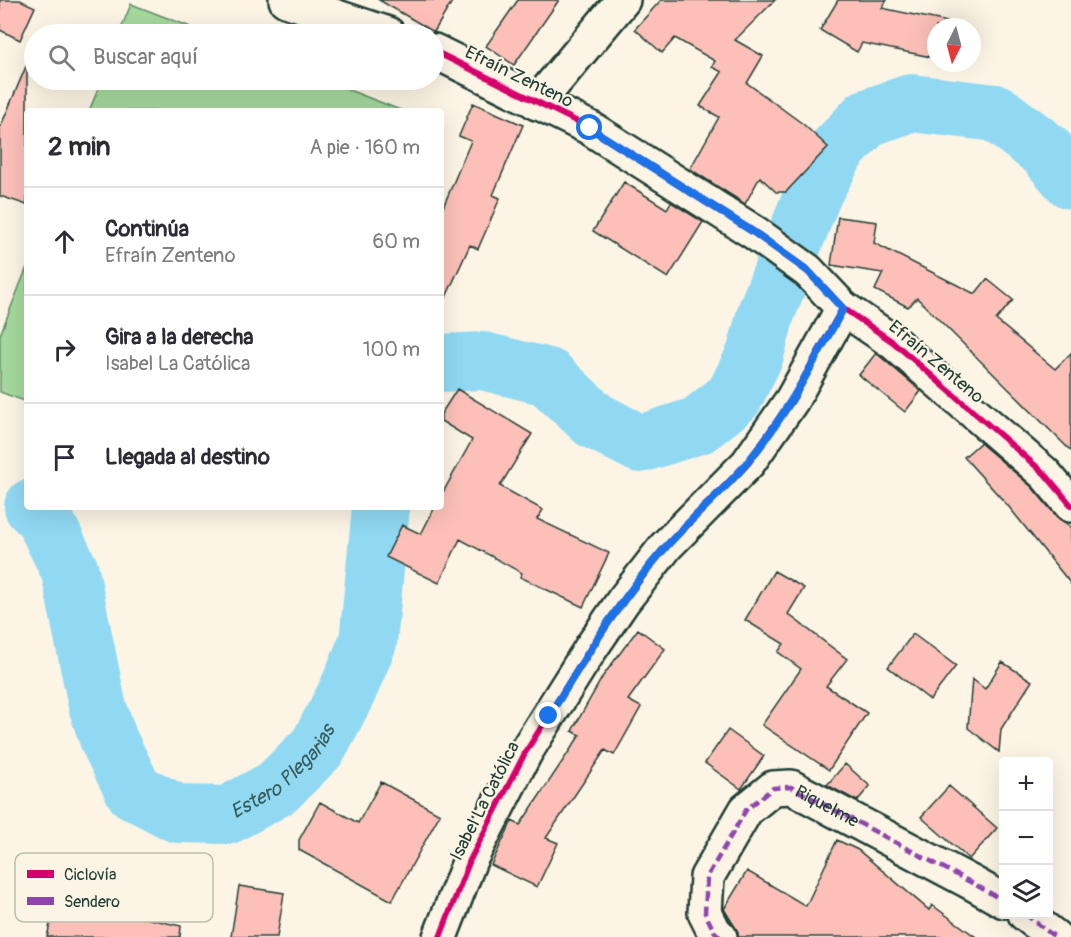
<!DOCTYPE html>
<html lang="es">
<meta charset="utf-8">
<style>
:root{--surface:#fff;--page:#f7f7f7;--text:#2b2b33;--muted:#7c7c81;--line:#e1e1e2}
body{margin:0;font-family:Pangolin,sans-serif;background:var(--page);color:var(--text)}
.controls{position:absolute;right:18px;bottom:18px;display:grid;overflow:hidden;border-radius:6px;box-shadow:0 6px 24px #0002}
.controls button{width:54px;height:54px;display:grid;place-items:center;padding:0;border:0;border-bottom:2px solid var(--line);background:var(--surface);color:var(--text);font:30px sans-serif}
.compass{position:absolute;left:927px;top:18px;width:54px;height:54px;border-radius:50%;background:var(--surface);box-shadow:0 6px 24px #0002;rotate:186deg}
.stop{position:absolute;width:18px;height:18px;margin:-14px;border:4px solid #1a73e8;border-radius:50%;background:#fff}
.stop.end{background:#1a73e8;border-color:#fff;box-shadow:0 2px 6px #0008}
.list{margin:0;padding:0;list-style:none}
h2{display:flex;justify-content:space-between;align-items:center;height:78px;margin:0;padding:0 24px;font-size:26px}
h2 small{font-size:20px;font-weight:400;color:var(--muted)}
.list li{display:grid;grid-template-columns:39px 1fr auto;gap:18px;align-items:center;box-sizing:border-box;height:108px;padding:0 24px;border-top:2px solid var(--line)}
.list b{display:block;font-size:22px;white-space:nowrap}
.list p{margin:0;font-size:20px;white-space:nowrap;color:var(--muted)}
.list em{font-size:20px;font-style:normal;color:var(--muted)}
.icon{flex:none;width:33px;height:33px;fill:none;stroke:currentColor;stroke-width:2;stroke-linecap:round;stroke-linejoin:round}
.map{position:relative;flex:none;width:1071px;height:937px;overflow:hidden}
.search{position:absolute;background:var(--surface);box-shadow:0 6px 24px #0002;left:24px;top:24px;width:420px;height:66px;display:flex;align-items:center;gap:15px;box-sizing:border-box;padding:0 21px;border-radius:33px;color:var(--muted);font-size:22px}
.panel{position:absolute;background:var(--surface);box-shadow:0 6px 24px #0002;left:24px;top:108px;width:420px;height:402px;border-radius:6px}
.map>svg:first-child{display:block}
.green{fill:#a4d99c;stroke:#628b68;stroke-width:1.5}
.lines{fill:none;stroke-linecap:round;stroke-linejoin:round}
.river{stroke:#91d9f3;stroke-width:58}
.building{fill:#fcc0b8;stroke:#1f3d34;stroke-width:1.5}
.minor-casing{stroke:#1f3d34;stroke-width:38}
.minor{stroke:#fcf5e5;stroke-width:33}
.quiet{stroke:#8e44ad;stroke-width:4.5;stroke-dasharray:9 4.5;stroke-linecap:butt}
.cycleway-casing{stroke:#fcf5e5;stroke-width:10}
.cycleway{stroke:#d6006c;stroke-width:6}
.route{stroke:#1a73e8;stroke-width:8}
.labels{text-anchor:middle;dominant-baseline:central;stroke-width:4.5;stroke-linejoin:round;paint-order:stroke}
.street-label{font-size:18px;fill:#1f3d34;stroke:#fcf5e5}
.water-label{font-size:20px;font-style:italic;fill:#365c5a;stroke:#fcf5e5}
.key{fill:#fcf5e5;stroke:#babeb0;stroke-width:1.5}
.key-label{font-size:16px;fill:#1f3d34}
</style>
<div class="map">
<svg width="1071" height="937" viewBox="0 0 1071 937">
<rect width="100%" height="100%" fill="#fcf5e5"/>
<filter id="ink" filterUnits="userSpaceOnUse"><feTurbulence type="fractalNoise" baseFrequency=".0167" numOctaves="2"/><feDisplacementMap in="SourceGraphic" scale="12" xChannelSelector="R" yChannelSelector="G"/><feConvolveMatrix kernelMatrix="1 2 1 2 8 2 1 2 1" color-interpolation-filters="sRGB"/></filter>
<g filter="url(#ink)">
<path class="green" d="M131,4L209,34H119Z
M102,80H323L403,111H89Z
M27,267V402L0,392V335Z"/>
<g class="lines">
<g class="river">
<path d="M441,363L483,361L548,377L594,420L640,444L699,425L734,397L755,355L766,313L814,191L837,150L867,118L911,103L996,113L1045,150L1071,180"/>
<path id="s1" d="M33,507L43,516L70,571L97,705L109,741L134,791L178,814L228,815L277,788L318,747L347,692L368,642L381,507"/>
</g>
</g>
<path class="building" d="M0,0H20L35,7L20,40L0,30Z
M379,0H453L434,32Z
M518,0H559L514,65L486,46Z
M661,0H775L735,40L763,56L747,83L803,124L828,147L786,192H776L760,177L745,204L690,169L719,117L700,106L722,72L712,67L715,61L675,38L662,53L635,29Z
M838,0H887L882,8L957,24L956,27H936V58L862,43L857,52L820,30Z
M27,64V205L0,196V128Z
M473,103L523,125L493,195L500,198L478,249L470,245L441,308V212L471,141L459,136Z
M624,182L667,209L671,202L703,222L668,278L593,231Z
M838,217L877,222L874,243L975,294L987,279L1013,300L996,320L1055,369L1071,353V451L917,298L908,307L875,290L883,273L831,265Z
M876,353L921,391L905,412L859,375Z
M457,389L532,434L500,486L543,510L537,519L609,553L583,607L520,577L522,573L460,539L439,583L386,557L402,525L421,534L435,507H441V496L472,440L441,421V414Z
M980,443L1032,487L1057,517L1071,527V584L1009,507L964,457Z
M774,571L804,588L788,614L847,659L826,686L867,713L829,770L762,725L801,669L778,652L784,644L745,620Z
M638,629L665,649L628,700L641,707L614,755L605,750L546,838L558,843L537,887L491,865L512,821L520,825L580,735L572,731L603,676Z
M913,634L956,666L930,700L888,667Z
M1002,662L1032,681L1001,729L999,752L968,728L972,679L985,689Z
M728,730L764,756L741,789L705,763Z
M845,764L870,786L857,801L827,785Z
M381,782L440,814L392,901L299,850V840L320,802L358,823Z
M949,786L997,828L969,859L921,817Z
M837,840L858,850L929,910L932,905L976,937H738V932L724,909L747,871L806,906Z
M239,886L284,893L277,937H231Z
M56,898L181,926L180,937H47Z"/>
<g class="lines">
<g class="minor-casing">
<g id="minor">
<path d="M286,0L388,34"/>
<path d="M434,51L590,128L755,233L808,271L843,308L893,342L1045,474L1071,505"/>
<path d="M537,103L623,0"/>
<path d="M1025,914L1055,937"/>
<path d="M440,937L470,860L525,753L591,648L623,601L666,546L748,463L792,400L843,308"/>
<path id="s2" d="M720,937L714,931L705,913L707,877L746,810L773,788L791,787L974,884L1004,901"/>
</g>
</g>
<use href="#minor" class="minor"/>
<path class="quiet" d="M1025,914L1055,937
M720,937L714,931L705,913L707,877L746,810L773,788L791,787L974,884L1004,901"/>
<g class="cycleway-casing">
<path id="cycleway" d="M434,51L590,128L755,233L808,271L843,308L893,342L1045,474L1071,505
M440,937L470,860L525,753L591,648L623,601L666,546L748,463L792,400L843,308"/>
</g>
<use href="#cycleway" class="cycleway"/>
</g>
</g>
<g class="lines" filter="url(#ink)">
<path class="route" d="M549,716C585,658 620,599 665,548C691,518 722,493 747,463C786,416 814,361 843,309L808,271L755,233L590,128"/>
</g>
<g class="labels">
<g class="street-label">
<text transform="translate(519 77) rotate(26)">Efraín Zenteno</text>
<text transform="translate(936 362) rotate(40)">Efraín Zenteno</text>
<text transform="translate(485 801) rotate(-63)">Isabel La Católica</text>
<text stroke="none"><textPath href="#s2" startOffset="236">Riquelme</textPath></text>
</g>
<g class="water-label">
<text stroke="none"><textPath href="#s1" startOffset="476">Estero Plegarias</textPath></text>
</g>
</g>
<rect x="15" y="853" width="198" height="69" rx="9" class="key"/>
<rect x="27" y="870" width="27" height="8" fill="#d6006c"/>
<rect x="27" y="897" width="27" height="8" fill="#8e44ad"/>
<g class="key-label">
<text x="64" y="880">Ciclovía</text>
<text x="64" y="907">Sendero</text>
</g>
</svg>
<div class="controls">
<button>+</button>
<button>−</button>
<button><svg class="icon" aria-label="layers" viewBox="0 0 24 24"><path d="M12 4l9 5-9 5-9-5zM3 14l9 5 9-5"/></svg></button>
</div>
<svg class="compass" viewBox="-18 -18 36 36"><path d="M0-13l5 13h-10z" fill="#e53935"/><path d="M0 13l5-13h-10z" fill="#7c7c81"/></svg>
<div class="stop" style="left:590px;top:128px"></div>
<div class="stop end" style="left:549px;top:716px"></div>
<div class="search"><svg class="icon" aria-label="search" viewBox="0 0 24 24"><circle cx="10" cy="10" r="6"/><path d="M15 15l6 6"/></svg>Buscar aquí</div>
<section class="panel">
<h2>2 min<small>A pie · 160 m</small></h2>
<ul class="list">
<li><svg class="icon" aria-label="ahead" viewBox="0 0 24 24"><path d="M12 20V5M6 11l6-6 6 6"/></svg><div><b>Continúa</b><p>Efraín Zenteno</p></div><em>60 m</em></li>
<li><svg class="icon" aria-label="right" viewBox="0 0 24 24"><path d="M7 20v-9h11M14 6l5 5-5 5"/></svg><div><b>Gira a la derecha</b><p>Isabel La Católica</p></div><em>100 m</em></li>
<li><svg class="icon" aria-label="arrive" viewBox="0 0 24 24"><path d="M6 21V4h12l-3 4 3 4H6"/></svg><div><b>Llegada al destino</b></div></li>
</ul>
</section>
</div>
